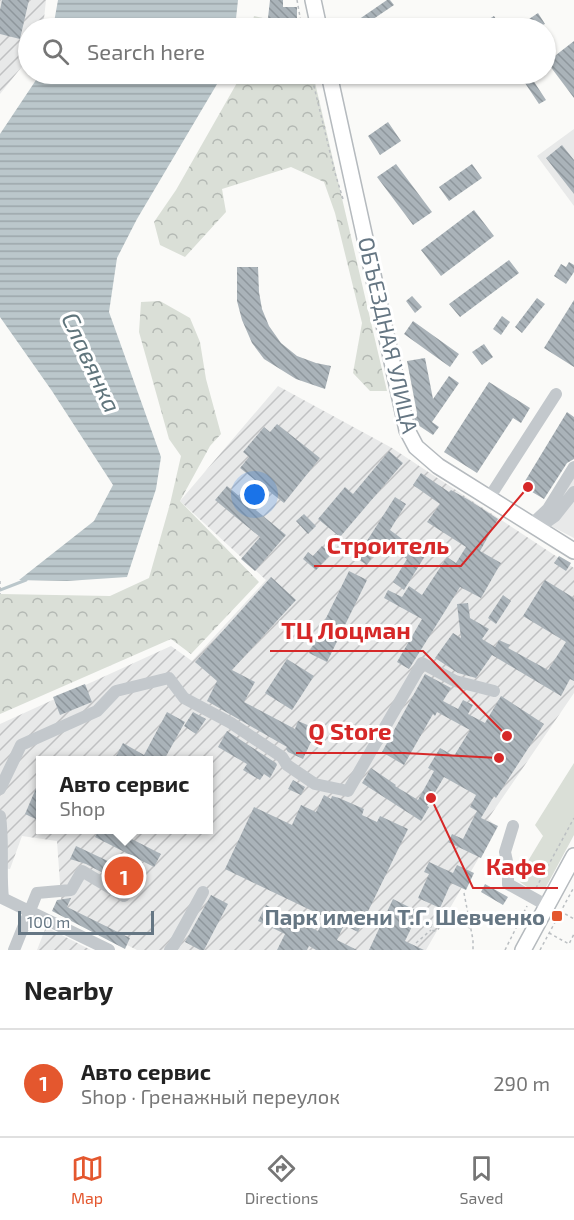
<!DOCTYPE html>
<meta charset="utf-8">
<style>
:root{--surface:#fff;--page:#f6f6f6;--text:#222;--muted:#767676;--line:#e0e0e0;--accent:#e4572e}
body{margin:0;font-family:"Exo 2",sans-serif;background:var(--page);color:var(--text)}
.scale{position:absolute;left:18px;bottom:15px;width:136px;box-sizing:border-box;padding-left:6px;border:3px solid #657683;border-top:0;font-size:16px;line-height:21px;white-space:nowrap;color:#657683;-webkit-text-stroke:4px #fff;paint-order:stroke}
.you{position:absolute;left:255px;top:495px;width:21px;height:21px;margin:-15px;border:4px solid #fff;border-radius:50%;background:#1a73e8;box-shadow:0 0 0 9px #1a73e833}
.badge{display:grid;place-items:center;width:39px;height:39px;border-radius:50%;background:var(--accent);color:#fff;font-size:20px;font-weight:700}
.pin{position:absolute;translate:-50% -50%;border:3px solid #fff;box-shadow:0 2px 6px #0006}
.popup{position:absolute;left:36px;top:756px;width:177px;height:78px;box-sizing:border-box;display:grid;place-content:center;border-radius:0px;background:var(--surface);filter:drop-shadow(0 2px 4px #0005);font-size:20px;white-space:nowrap;color:var(--muted)}
.popup b{font-size:22px;color:var(--text)}
.popup::after{content:'';position:absolute;left:50%;top:100%;margin-left:-12px;border:12px solid transparent;border-top-color:var(--surface)}
.list{margin:0;padding:0;list-style:none}
h2{display:flex;justify-content:space-between;align-items:center;height:78px;margin:0;padding:0 24px;font-size:26px}
h2 small{font-size:20px;font-weight:400;color:var(--muted)}
.list li{display:grid;grid-template-columns:39px 1fr auto;gap:18px;align-items:center;box-sizing:border-box;height:108px;padding:0 24px;border-top:2px solid var(--line)}
.list b{display:block;font-size:22px;white-space:nowrap}
.list p{margin:0;font-size:20px;white-space:nowrap;color:var(--muted)}
.list em{font-size:20px;font-style:normal;color:var(--muted)}
.icon{flex:none;width:33px;height:33px;fill:none;stroke:currentColor;stroke-width:2;stroke-linecap:round;stroke-linejoin:round}
.map{position:relative;flex:none;width:574px;height:950px;overflow:hidden}
.search{position:absolute;background:var(--surface);box-shadow:0 2px 4px #0004;left:18px;right:18px;top:18px;height:66px;display:flex;align-items:center;gap:15px;box-sizing:border-box;padding:0 21px;border-radius:33px;color:var(--muted);font-size:22px}
.sheet{height:186px;background:var(--surface)}
nav{display:flex;justify-content:space-around;align-items:center;box-sizing:border-box;height:84px;border-top:2px solid var(--line);background:var(--surface);font-size:16px;color:var(--muted)}
nav a{display:grid;justify-items:center;gap:3px}
nav .on{color:var(--accent)}
.map>svg:first-child{display:block}
.built{fill:#e8e9e9}
.industrial{fill:url(#industrial-furrows);fill-rule:evenodd}
.forest{fill:url(#forest-crowns)}
.green{fill:#dadfd7}
.water{fill:url(#water-rules)}
.lines{fill:none;stroke-linecap:round;stroke-linejoin:round}
.stream{stroke:#bbc7cb;stroke-width:3}
.building{fill:url(#building-back-hatch)}
.major-casing{stroke:#b5babe;stroke-width:18}
.path{stroke:#bbbfc2;stroke-width:1.5;stroke-dasharray:3 3;stroke-linecap:butt}
.minor{stroke:#c3c8cc;stroke-width:12}
.major{stroke:#fff;stroke-width:15}
.poi-dot{fill:#e4572e;stroke:#fff;stroke-width:2}
.labels{text-anchor:middle;dominant-baseline:central;stroke-width:6;stroke-linejoin:round;paint-order:stroke}
.street-label{font-size:22px;fill:#657683;stroke:#fff}
.poi-label{font-size:22px;font-weight:bold;fill:#657683;stroke:#fff;text-anchor:end}
.water-label{font-size:24px;font-style:italic;fill:#60757c;stroke:#fff}
.leader{fill:none;stroke:#d62828;stroke-width:2}
.callout-dot{fill:#d62828;stroke:#fff;stroke-width:2}
.callout-label{font-size:24px;text-anchor:middle;font-weight:bold;fill:#d62828;stroke:#fff;stroke-width:6;stroke-linejoin:round;paint-order:stroke}
</style>
<div class="map">
<svg width="574" height="950" viewBox="0 0 574 950">
<defs>
<pattern id="industrial-furrows" width="10" height="10" patternUnits="userSpaceOnUse" patternTransform="scale(1.5)"><rect width="10" height="10" fill="#e8e9e9"/><path d="M-1 1l2-2M0 10L10 0M9 11l2-2" fill="none" stroke="#c0c1c2"/></pattern>
<pattern id="forest-crowns" width="20" height="18" patternUnits="userSpaceOnUse" patternTransform="scale(1.5)"><rect width="20" height="18" fill="#dadfd7"/><path d="M2 6a3 3 0 1 1 6 0M12 15a3 3 0 1 1 6 0" fill="none" stroke="#b4b9b4"/></pattern>
<pattern id="water-rules" width="6" height="5" patternUnits="userSpaceOnUse" patternTransform="scale(1.5)"><rect width="6" height="5" fill="#bbc7cb"/><path d="M0 2.5h6" fill="none" stroke="#9ca6aa"/></pattern>
<pattern id="building-back-hatch" width="6" height="6" patternUnits="userSpaceOnUse" patternTransform="scale(1.5)"><rect width="6" height="6" fill="#aab3b9"/><path d="M-1 5l2 2M0 0l6 6M5-1l2 2" fill="none" stroke="#8e969c"/></pattern>
</defs>
<rect width="100%" height="100%" fill="#fafaf8"/>
<path class="built" d="M574,129V206L537,156Z
M574,478V538L549,525L550,516Z"/>
<path class="industrial" d="M0,0H46L43,28H28V59L0,94Z
M278,386L392,448L574,568V693L488,819L495,825L481,854L426,950H137L62,912L57,841L22,836L10,869L0,868V724L171,646L192,661L266,580L180,501ZM40,760H208V830H40Z
M46,927L91,950H37Z"/>
<path class="forest" d="M254,16L280,22H301L303,28H251Z
M242,74H313L387,391H370L353,373L362,323L335,213L324,182L291,167L222,189L226,212L185,257L160,245L154,222L176,190Z
M160,301L190,318L200,342L206,379L221,434L210,446L180,501L259,582L191,654L171,639L0,714V594L110,596L149,578L170,504L181,456L169,439L139,332L141,302Z"/>
<path class="green" d="M574,763V835L546,887H527L520,882L519,876L543,836L535,825Z"/>
<path class="water" d="M58,0H238L235,28H53Z
M40,74H223L137,219L117,258L109,312L161,457L156,489L127,577L67,581L19,580L94,521L113,485L52,391L0,317V134Z"/>
<g class="lines">
<path class="stream" d="M0,590L26,580"/>
</g>
<path class="building" d="M2,0H29L20,39L0,34V10Z
M270,0H283V7H297V20L282,21L268,18Z
M387,0H390L394,5L360,28L355,22Z
M538,13L545,24L535,28L529,19Z
M494,16L502,28H484L481,24Z
M574,41V98L547,62Z
M519,74H529L546,100L539,104Z
M388,122L401,141L380,155L368,136Z
M562,145L574,160V194L546,158Z
M396,164L432,212L413,225L377,177Z
M472,164L482,178L449,201L439,187Z
M474,210L494,236L441,276L421,250Z
M509,260L519,273L460,317L449,304Z
M569,262L574,265V272L566,284L554,276L561,264L566,267Z
M237,267H258L259,292L262,309L269,326L281,343L297,356L316,363L331,366L325,389L296,379L264,359L252,343L242,320L237,301Z
M412,296L422,307L415,313L406,301Z
M537,298L545,304L522,333L515,327Z
M574,300V367L544,348Z
M502,316L510,322L501,335L493,329Z
M413,321L459,354L450,367L404,334Z
M484,344L493,357L482,365L472,352Z
M425,358L433,399L449,376L459,383L432,422L439,427L433,435L415,423L414,417L417,413L407,361Z
M489,382L530,408L521,423L513,418L477,473L444,452Z
M567,412L574,417V459L567,463L544,499L522,486Z
M277,424L320,458L284,503L240,468L249,457L243,452L264,427L270,432Z
M389,451L403,463L340,537L318,519L345,487L353,494Z
M421,473L449,492L451,490L469,500L498,519L480,551L501,563L481,598L460,587L409,669L397,662L422,619L384,598L388,590L402,597L409,586L422,595L447,557L456,563L466,547L427,522L440,504L413,485Z
M227,486L286,535L255,571L241,559L260,537L215,500Z
M395,497L406,504L390,530L425,556L404,590L393,582L407,559L382,541L367,565L356,558Z
M304,514L316,526L308,534L296,521Z
M322,546L331,554L316,570L303,559L308,552L313,556Z
M559,556L571,563L566,571L554,563Z
M349,571L367,580L327,662L309,653Z
M271,577L296,600L232,670L255,682L244,702L295,729L298,721L317,729L303,759L288,752L286,749L287,747L207,701L217,681L195,662Z
M545,580L574,598V681L570,679L561,696L492,655L476,678L458,673L435,658L453,633L461,638L457,604L468,603L470,618L489,629L482,639L495,647L499,640L510,645L508,648L548,670L566,642L523,616Z
M503,595L511,601L496,624L488,618Z
M287,659L314,676L292,710L265,693Z
M425,674L451,688L443,701L458,709L463,700L473,705L468,714L485,723L501,696L544,724L496,798L494,796L481,818L498,826L481,858L448,842L452,834L463,839L477,811L470,807L476,795L444,777L427,806L429,807L421,821L362,783L371,768L396,785L395,786L418,800L434,771L428,768L440,748L454,756L470,730L437,712L435,716L433,714L404,765L382,752Z
M85,684L92,702L60,715L53,697Z
M167,712L185,722L164,760H114L123,743L144,755Z
M193,712L206,719L196,734L184,726Z
M227,731L276,763L277,765L270,778L264,774L260,780L243,770L247,764L218,747Z
M40,779V821L25,814Z
M293,780L305,787L301,795L288,789Z
M324,795L331,799L332,796L339,798L364,809L362,815L377,822L380,816L408,829L358,932L344,925L337,940L357,950H316L309,946L307,950H277L285,934L258,921L266,905L318,931L325,917L225,869L254,807L292,825L301,805L316,812Z
M99,830H119L118,832L161,854L154,867L95,837Z
M76,846L142,877L135,890L86,864L70,859Z
M429,862L453,873L457,865L474,873L466,890L451,883L440,908L418,898L429,874L424,872Z
M485,884L508,897L503,905L481,892Z
M211,895L228,904L204,950H200L185,942Z
M71,898L67,907L130,938L125,949L52,911L57,900Z
M393,899L419,912L405,941L424,950H369Z"/>
<g class="lines">
<g class="major-casing">
<path id="major" d="M313,0L319,28
M329,74L407,430L416,447L438,466L574,551
M523,950L574,856"/>
</g>
<path class="path" d="M297,0L302,28
M311,74L335,173L343,199
M0,581V594
M536,888L574,818
M464,893L473,940V950
M560,911L574,919
M452,919L470,928
M431 927a4 4 0 1 1 8 0a4 4 0 1 1-8 0Z
M438,924L450,914L454,916
M549,933L569,944L574,934
M416,943L431,930
M505,950L527,906
M540,950L574,887"/>
<path class="minor" d="M489,498L556,394
M532,524L548,509L574,467
M538,528L555,516L574,492
M0,789L21,745L97,711L116,691L169,678L184,698L231,723L282,757L287,765L315,784L348,791L422,663L455,681L494,691
M0,816C4,845 0,872 3,898
M513,826L505,852L508,866V884L546,905
M0,897L109,950
M14,950L37,893L71,890L82,871L124,896
M170,950L174,945L203,892"/>
<use href="#major" class="major"/>
</g>
<rect class="poi-dot" x="551" y="910" width="12" height="12" rx="3"/>
<g class="labels">
<g class="street-label">
<text transform="translate(389 335) rotate(77)">ОБЪЕЗДНАЯ УЛИЦА</text>
</g>
<g class="poi-label">
<text x="545" y="916">Парк имени Т.Г. Шевченко</text>
</g>
<g class="water-label">
<text transform="translate(92 362) rotate(65)">Славянка</text>
</g>
</g>
<path class="leader" d="M528 487L461 566H314M507 736L423 651H270M499 758L404 753H296M431 798L473 888H558"/>
<g class="callout-dot">
<circle cx="528" cy="487" r="6"/>
<circle cx="507" cy="736" r="6"/>
<circle cx="499" cy="758" r="6"/>
<circle cx="431" cy="798" r="6"/>
</g>
<g class="callout-label">
<text x="388" y="554">Строитель</text>
<text x="346" y="639">ТЦ Лоцман</text>
<text x="350" y="740">Q Store</text>
<text x="516" y="875">Кафе</text>
</g>
</svg>
<div class="scale">100 m</div>
<div class="you"></div>
<div class="pin badge" style="left:124px;top:876px">1</div>
<div class="popup"><b>Авто сервис</b>Shop</div>
<div class="search"><svg class="icon" aria-label="search" viewBox="0 0 24 24"><circle cx="10" cy="10" r="6"/><path d="M15 15l6 6"/></svg>Search here</div>
</div>
<section class="sheet">
<h2>Nearby<small></small></h2>
<ul class="list">
<li><span class="badge">1</span><div><b>Авто сервис</b><p>Shop · Гренажный переулок</p></div><em>290 m</em></li>
</ul>
</section>
<nav>
<a class="on"><svg class="icon" aria-label="map" viewBox="0 0 24 24"><path d="M3 6l6-2 6 2 6-2v14l-6 2-6-2-6 2zM9 4v14M15 6v14"/></svg>Map</a>
<a><svg class="icon" aria-label="directions" viewBox="0 0 24 24"><path d="M12 3l9 9-9 9-9-9zM9 14v-3h6M13 9l2 2-2 2"/></svg>Directions</a>
<a><svg class="icon" aria-label="saved" viewBox="0 0 24 24"><path d="M7 4h10v16l-5-4-5 4z"/></svg>Saved</a>
</nav>
